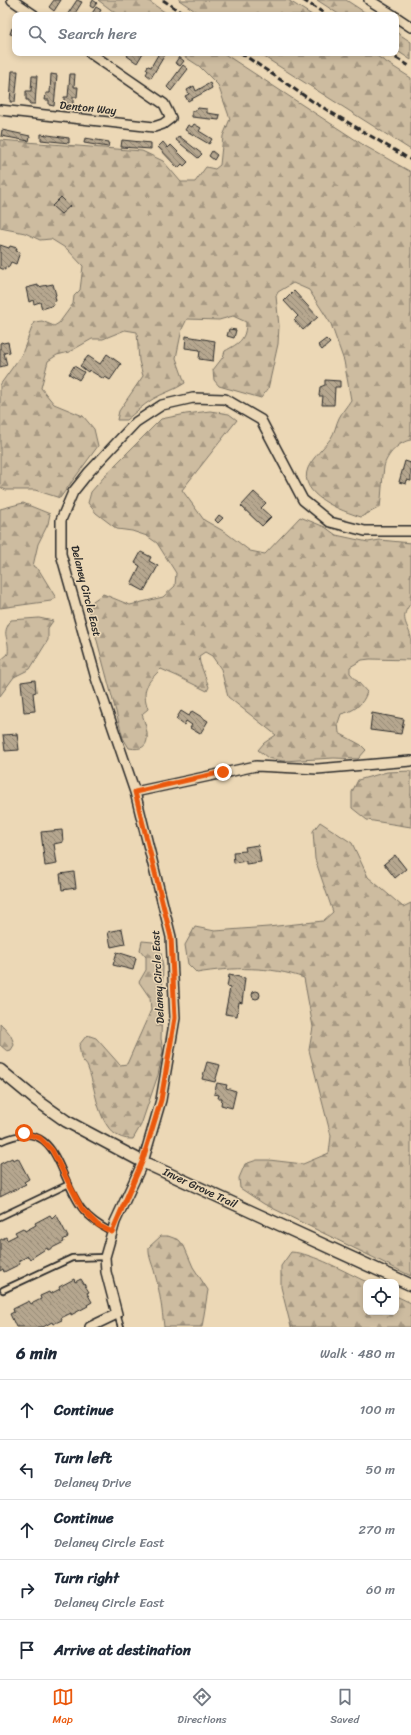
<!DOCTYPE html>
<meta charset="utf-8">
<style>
:root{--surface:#fff;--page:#f6f6f7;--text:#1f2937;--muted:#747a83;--line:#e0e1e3;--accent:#ea580c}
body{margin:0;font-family:Sriracha,sans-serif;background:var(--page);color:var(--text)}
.controls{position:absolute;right:12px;bottom:12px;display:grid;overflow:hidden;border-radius:8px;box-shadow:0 2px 6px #0003}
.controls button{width:36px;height:36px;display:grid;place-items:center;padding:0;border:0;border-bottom:1px solid var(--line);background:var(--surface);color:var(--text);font:20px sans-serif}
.stop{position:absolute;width:12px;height:12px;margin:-9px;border:3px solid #ea580c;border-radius:50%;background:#fff}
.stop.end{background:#ea580c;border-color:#fff;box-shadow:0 1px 4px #0008}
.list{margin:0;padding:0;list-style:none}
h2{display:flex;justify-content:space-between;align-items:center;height:52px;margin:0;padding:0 16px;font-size:17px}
h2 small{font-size:13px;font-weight:400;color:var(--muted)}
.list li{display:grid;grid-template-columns:26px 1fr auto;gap:12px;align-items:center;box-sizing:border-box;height:60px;padding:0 16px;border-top:1px solid var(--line)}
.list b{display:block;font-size:15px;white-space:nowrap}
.list p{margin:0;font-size:13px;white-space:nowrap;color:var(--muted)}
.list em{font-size:13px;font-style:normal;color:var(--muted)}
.icon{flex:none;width:22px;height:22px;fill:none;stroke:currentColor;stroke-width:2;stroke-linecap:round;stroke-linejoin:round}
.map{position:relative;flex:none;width:411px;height:1327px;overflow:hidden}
.search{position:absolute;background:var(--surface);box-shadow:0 2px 6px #0003;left:12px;right:12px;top:12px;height:44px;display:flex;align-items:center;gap:10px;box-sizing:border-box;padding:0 14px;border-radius:8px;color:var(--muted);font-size:15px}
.sheet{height:352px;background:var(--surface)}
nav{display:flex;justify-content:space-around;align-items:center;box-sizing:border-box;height:56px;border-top:1px solid var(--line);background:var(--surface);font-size:11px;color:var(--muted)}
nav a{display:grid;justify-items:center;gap:2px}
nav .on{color:var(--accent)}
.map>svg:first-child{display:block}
.forest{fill:url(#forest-firs);stroke:#7c7466}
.building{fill:url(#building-back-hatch);stroke:#2b2b2b}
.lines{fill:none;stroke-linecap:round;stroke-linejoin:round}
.service-casing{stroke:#2b2b2b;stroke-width:8}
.minor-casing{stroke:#2b2b2b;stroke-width:12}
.tertiary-casing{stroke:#2b2b2b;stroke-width:14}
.service{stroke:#ecd8b6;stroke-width:4.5}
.minor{stroke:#ecd8b6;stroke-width:9}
.tertiary{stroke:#ecd8b6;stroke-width:11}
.rail{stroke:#2b2b2b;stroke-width:3;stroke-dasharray:6 3;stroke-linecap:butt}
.route{stroke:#ea580c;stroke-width:5}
.labels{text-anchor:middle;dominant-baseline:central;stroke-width:3;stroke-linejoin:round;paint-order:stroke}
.street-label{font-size:11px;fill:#2b2b2b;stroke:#ecd8b6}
</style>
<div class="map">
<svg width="411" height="1327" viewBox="0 0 411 1327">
<defs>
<pattern id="forest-firs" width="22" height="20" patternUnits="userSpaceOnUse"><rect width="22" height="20" fill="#cdbca0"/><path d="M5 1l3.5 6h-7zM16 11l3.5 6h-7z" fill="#a79983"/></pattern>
<pattern id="building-back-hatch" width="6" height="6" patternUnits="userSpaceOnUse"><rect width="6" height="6" fill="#b6a78f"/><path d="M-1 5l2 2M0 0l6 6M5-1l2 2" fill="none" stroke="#948875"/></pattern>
</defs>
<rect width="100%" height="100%" fill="#ecd8b6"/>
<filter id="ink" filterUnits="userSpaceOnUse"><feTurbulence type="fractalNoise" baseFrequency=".025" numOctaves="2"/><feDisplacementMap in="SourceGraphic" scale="8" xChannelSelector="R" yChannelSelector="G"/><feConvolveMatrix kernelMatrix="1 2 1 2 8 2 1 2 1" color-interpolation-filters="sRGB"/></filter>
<g filter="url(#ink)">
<path class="forest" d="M98,0H147L169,15H118Z
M179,0H288L312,15H201Z
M317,0H346L369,15H340Z
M396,32L411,42V60L396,50Z
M179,53H223L365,146L411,172V440C400,441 386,455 384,467C382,480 382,494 380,507L361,517C342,511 297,495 308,468C313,457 324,448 331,438C335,432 336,424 339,418C342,412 347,406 351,400L344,361L331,324L309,290L293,283L278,292L276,296L279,326L278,344L268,389L261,398L219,386L214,380L213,370L223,357L225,351C239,343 246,340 246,322L233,316L219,320L187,319L182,329L176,358L185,383C175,390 163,393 153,399C143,405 135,413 126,420H117L119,411L143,376L139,361L137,332L125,330L103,339H92L69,352L57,355L48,361L41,388L54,404L83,416L94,429L98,446L60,498L35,490H6L0,487V385L22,354L34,322L42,321L54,326L59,323L73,304L74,296L80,290L83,266L67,249L51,239L40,240L25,233L0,228V140L142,151L163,161L181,182H195L206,167L215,169L220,165L223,136L230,119L218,85L199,66Z
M258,53H372L411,78V150Z
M210,411L229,414L237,420L182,490L204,520L225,532L250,551L265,554L300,517L325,527L336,535L368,542L380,540L411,543V603C399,618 407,623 411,637C411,644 411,653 411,660L370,659L362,660L350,667V673L367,692C363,705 354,711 341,714L338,723L339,733L361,745L366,750L358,759L334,758L283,761L268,758L258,750L264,743L276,735L228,697L221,669L212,656L205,652L199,656L200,663L209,687L207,691L177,676L161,669C147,683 141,689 148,709L142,714C147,729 155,753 129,748L123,738L95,633L88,616L93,601L103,594L130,605L163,597L175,586L176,573L157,543L147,536L132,531L117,529L96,513L88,503L91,492L110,470L161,419L186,414Z
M23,503L50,514L48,524L38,544L33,566L39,570L56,598L51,601L0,608V509Z
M39,618L53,621L48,628V640L30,669L14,677L0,696V661L8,654C10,635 0,637 11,620Z
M411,771V827L367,820L352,808V792L358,780L387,772Z
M320,822L352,843L368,877L403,907L411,903V1276L264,1204L240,1188L239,1178L245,1164L257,1160H269L303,1164L329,1153L331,1136L309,1050L313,1027L304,978C271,966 232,967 197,973L188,964L185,945L195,927L215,931L268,927L323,921L333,912L315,859L313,831Z
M142,941L153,942L161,953L163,967L161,1039L163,1051L158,1075L141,1125L133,1139C98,1141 97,1091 88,1068C87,1064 83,1062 81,1058C80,1054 80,1049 79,1045L87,1035L96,1038L120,1065L127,1064L151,1010L150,998L139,982L146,970V957L140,950Z
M0,1023C7,1030 12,1035 14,1045L11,1050L7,1051L0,1045Z
M161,1236H168L179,1240L184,1246L193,1267L208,1290L202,1327H164C162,1309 160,1292 155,1274C153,1265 148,1257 149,1247Z
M291,1252C313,1253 347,1273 367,1282L366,1312H396V1296L411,1303V1327H291L281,1287V1266Z"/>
<path class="building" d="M54,0H61L54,11L49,7Z
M77,0L82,2L74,15H67Z
M93,0L97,3L93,8L90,6Z
M96,7L101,10L98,15H91Z
M12,28L15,29V35L10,34Z
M129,53H143L137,63L127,56Z
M159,53H166L151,78L146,74L148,71L146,69L148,66L151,67Z
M179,57L184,61L180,66L175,63Z
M183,65L188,69L171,91L167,87Z
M12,71H18L15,102H10Z
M51,74L57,75L54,106L49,105V100H45L46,93H50Z
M70,74H75L74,87H78L77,97H73V107L68,106V103H64V97H68Z
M32,76H37L35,104H29V100H26V91H31Z
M210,83L212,88L188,101L185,96L189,94L187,90L194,86L196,91Z
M198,108L207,109V113L220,115L219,120L192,117V111H196Z
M194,124L201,128L199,131L212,139L209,144L185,130L188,125L192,127Z
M2,130L30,136L29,141L1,136Z
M41,134L69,138V143L41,140Z
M179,136L202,154L198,158L176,140Z
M85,138L109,142L108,147L84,143Z
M122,140L151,143V149L121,147Z
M163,142L168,148L171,145L188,162L184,166L182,164L178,168L158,147Z
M212,151L217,155L214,160L209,156Z
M61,197L70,206L61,214L52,206Z
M0,245L9,248L10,246L17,248L16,251L20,252L16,264L11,262L8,268L5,267V270L0,268Z
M53,284L56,295L55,296L56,301L53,302L54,305L42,309L40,302L34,304L33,300L29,302L26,288L38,285V287Z
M294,291L318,317L303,330L294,320L298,316L284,301Z
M229,329L236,330L234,338L227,336Z
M186,336L215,341L213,361L199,359L200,350L185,348Z
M326,339L330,343L322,350L318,345Z
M2,342L3,343L8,342L10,352L4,353L7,365L0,367V343Z
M107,354L121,364L110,380L105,377L104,379L89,370L88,372L80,366L88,356L100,364Z
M74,366L84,372L79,380L69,374Z
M325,380L340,381V387H335L334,405H322L323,396H319L320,387L325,385Z
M405,461L411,463V481L407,480L406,484L399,482Z
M254,492L266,503L261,508L271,517L262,526L241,506Z
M219,515L223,518L218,523L215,520Z
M141,552L151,557L149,561L158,566L144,591L131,584L140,566L135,563Z
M35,680L36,692L33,693L35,711L24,712L21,682Z
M181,711L189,716L192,711L208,721L200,734L190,728L192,725L186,721L184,725L176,719Z
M372,713L404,719L401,734L370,730Z
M17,734L19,750L5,751L3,735Z
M62,830L63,842L54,844L57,864L45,866L41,832Z
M258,845L261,862L246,864V861L234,863L233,852L246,851L245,847Z
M395,855L406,869L395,878L384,864Z
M74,872L76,888L62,890L60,874Z
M122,929L125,944L111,947L108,932Z
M117,952L136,958L133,970L113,965Z
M229,975L245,978L242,1003L239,1002L237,1016L225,1014L230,988L227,987Z
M252 995a4 4 0 1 1 8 0a4 4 0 1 1-8 0Z
M207,1062L220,1065L215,1082L202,1079Z
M217,1083L227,1085L226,1088L236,1091L232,1108L221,1105L222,1098H218L219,1095L214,1094Z
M12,1158L13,1160L18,1158L29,1179L24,1182L26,1184L0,1197V1164Z
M56,1214L68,1237L63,1240L64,1242L48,1250L47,1248L30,1259L28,1256L19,1261L20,1264L4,1272L3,1269L0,1271V1240L6,1237L7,1240L17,1235L15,1232L23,1228L25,1231L36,1225L35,1223L50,1215L52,1218Z
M74,1279L75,1282L81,1279L89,1292L87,1293L92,1302L87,1305L88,1306L71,1315V1313L61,1318L62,1320L53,1324L52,1322L43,1327H16L10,1314L14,1312L13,1309L29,1301L31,1304L41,1299L40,1296L49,1292L50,1294L60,1289L59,1287Z"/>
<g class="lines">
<g class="service-casing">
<path id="service" d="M0,1142C59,1113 57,1179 83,1210C91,1220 101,1226 112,1232
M0,1217L69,1184
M3,1290L72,1258L105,1257
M117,1314L121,1327"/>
</g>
<g class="minor-casing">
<path id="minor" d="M12,0L34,15
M369,0L393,15
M396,17L411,27
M0,110L154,127L163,124L171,118L164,104L90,53
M135,792L256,766L317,769L411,761
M90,1327L117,1314L106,1272L105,1257L115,1222L143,1162L161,1100L175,1018L171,937L135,792L96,678L61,554V520L73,492L89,472L136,422L162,405L193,398L225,399L261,420L303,500L330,522L365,531H411"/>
</g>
<g class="tertiary-casing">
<path id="tertiary" d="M0,1070L35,1099L66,1121L143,1162L411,1285"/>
</g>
<use href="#service" class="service"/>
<use href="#minor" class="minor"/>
<use href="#tertiary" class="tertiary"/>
<path class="rail" d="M163,0L185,15
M303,0L327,15
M241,53L312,101L411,160
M388,53L411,67"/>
</g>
</g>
<g class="lines" filter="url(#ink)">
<path class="route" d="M24,1133L40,1138L52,1150L82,1209L98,1225L112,1232L142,1162L161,1100L175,1018L171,937L135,792L223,772"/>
</g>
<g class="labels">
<g class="street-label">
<text transform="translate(88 108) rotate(6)">Denton Way</text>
<text transform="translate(86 591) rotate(76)">Delaney Circle East</text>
<text transform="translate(158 977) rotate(-93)">Delaney Circle East</text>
<text transform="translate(200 1188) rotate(25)">Inver Grove Trail</text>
</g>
</g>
</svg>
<div class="controls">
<button><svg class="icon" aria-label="locate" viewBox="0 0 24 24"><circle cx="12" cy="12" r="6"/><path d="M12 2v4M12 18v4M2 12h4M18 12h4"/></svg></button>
</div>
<div class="stop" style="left:24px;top:1133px"></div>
<div class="stop end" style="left:223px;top:772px"></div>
<div class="search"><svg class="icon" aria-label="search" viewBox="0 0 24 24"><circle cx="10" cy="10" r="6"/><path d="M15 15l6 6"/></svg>Search here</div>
</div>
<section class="sheet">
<h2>6 min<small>Walk · 480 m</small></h2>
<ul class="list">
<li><svg class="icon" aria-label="ahead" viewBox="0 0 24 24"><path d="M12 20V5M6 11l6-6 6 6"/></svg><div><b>Continue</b></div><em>100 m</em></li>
<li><svg class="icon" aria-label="left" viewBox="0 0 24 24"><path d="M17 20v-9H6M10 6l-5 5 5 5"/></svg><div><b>Turn left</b><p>Delaney Drive</p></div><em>50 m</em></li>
<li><svg class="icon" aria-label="ahead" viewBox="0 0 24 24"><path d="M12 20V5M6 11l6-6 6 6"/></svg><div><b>Continue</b><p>Delaney Circle East</p></div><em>270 m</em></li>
<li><svg class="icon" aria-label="right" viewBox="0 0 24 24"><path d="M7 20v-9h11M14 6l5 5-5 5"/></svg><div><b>Turn right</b><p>Delaney Circle East</p></div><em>60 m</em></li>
<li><svg class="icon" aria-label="arrive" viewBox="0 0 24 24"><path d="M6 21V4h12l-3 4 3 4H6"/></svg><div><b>Arrive at destination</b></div></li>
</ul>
</section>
<nav>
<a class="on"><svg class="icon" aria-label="map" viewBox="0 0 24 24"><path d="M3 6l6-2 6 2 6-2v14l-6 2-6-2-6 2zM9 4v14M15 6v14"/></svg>Map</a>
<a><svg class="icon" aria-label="directions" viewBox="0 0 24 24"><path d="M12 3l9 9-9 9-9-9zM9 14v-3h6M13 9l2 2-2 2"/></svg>Directions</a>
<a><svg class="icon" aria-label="saved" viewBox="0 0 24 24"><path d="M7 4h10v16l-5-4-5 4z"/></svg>Saved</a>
</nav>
